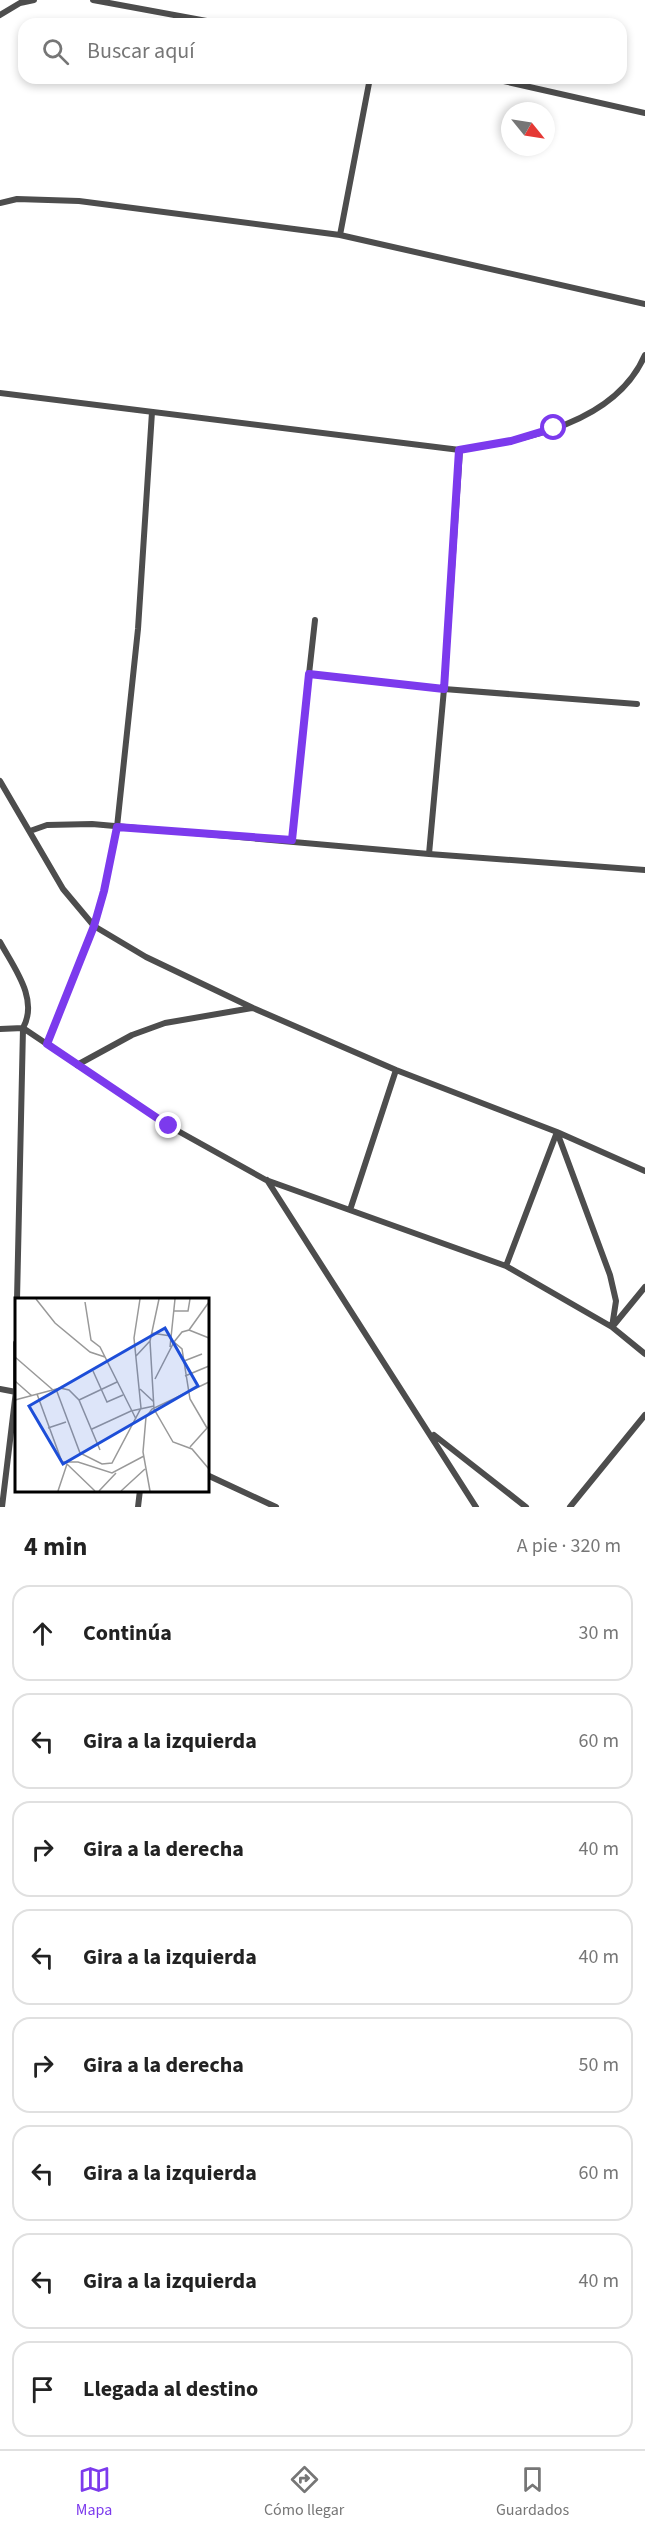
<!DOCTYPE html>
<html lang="es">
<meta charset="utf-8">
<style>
:root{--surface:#fff;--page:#f6f6f6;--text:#222;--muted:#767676;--line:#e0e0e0;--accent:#7c3aed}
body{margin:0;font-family:"Source Sans 3",sans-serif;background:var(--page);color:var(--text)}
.compass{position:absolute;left:501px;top:102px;width:54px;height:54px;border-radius:50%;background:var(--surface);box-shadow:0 3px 9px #0003;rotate:120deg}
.stop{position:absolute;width:18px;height:18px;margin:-14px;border:4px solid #7c3aed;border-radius:50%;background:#fff}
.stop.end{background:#7c3aed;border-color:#fff;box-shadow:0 2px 6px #0008}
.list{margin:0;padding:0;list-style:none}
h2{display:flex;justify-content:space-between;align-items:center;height:78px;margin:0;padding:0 24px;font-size:26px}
h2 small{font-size:20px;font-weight:400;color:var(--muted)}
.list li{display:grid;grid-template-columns:39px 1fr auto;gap:18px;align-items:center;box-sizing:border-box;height:96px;margin:0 12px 12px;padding:0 12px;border:2px solid var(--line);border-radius:18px}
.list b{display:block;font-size:22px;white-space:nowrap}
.list em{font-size:20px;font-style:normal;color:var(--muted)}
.icon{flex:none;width:33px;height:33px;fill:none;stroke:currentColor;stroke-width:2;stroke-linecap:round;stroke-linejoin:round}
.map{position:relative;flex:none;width:645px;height:1507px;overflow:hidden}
.search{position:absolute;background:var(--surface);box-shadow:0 3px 9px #0003;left:18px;right:18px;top:18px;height:66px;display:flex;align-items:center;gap:15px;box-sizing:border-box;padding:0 21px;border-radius:18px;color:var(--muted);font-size:22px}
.sheet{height:942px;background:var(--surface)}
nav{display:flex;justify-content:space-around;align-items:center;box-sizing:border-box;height:84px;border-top:2px solid var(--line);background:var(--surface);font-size:16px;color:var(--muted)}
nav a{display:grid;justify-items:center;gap:3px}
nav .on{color:var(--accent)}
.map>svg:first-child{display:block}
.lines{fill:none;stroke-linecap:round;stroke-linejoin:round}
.street{stroke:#4d4d4d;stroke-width:6}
.route{stroke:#7c3aed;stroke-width:8}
.inset-road{fill:none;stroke:#999;stroke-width:1.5}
.view{fill:#1d4ed8;fill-opacity:0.15;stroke:#1d4ed8;stroke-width:3}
.inset-edge{fill:none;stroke:#000;stroke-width:3}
</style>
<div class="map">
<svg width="645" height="1507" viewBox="0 0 645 1507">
<rect width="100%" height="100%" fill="#fff"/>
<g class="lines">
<path class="street" d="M93,0L223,24
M0,15L20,3L34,0
M490,78L645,113
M0,203L17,199L79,201L340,235L645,304
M340,235L370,78
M0,393L460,450C526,439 615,424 645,355
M309,674L315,620
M0,781L63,889L94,926L146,957L253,1008L396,1070L557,1132L645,1171
M30,831L47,825L92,824L429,854L645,870
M292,840L309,674L444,689L637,704
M429,854L444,689L460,450
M0,942C14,968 39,999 23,1028L17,1300
M0,1029L23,1028L169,1126L266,1180L506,1266L612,1327L645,1354
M47,1044L94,926L104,891L117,827L138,629L152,412
M77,1065L132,1035L165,1023L252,1008
M557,1132L610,1275L616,1301L612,1327
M267,1180L476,1507
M350,1210L396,1070
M506,1266L557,1132
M613,1326L645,1287
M0,1389L16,1392
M434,1435L526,1507
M207,1475L276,1507
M2,1507L16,1391V1343
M138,1507L140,1490
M570,1507L645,1415"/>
</g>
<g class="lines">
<path class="route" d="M169,1126L47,1044L94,926L104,891L117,827L292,840L309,674L444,689L459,450L511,441L554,428"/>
</g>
<g transform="translate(15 1298)">
<rect width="194" height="194" fill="#fff"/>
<path class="inset-road" d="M21,1L40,25L75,54L90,59M144,1L135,43L139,111L158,144L177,151L194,171M70,4L76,42L85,49L121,121M159,13H173L175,1M174,32L194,40M136,35L156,38M159,44L167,51L175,101L192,130M155,49L160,1M121,58L135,43M0,59L38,92M169,63L187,56M78,73L92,104L108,97M170,78L194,68M140,81L159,44L167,34L174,32L194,4M0,83L17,98M41,91L65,155L87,166L97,165L126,110L119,40L125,1M125,91L139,104M22,96L47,164H63L97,175L129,158M0,102L45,90L54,92L64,102L85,152M64,102L102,84M33,130L51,124M77,131L116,113L139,108M175,149L193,129M43,193L52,166L80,193M84,193L101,175M106,193L130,171M135,193L128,154L131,119L137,111L194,84"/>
<path class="view" d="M150,30L183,88L48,166L14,108Z"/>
<rect width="194" height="194" class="inset-edge"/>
</g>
</svg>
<svg class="compass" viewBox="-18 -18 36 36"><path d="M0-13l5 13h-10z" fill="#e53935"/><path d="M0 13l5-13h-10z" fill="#767676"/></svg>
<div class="stop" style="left:554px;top:428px"></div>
<div class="stop end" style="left:169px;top:1126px"></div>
<div class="search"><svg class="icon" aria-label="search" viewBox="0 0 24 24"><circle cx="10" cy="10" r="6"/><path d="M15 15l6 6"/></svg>Buscar aquí</div>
</div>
<section class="sheet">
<h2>4 min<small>A pie · 320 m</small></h2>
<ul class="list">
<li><svg class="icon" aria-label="ahead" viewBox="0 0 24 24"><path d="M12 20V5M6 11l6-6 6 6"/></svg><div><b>Continúa</b></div><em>30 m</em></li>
<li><svg class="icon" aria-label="left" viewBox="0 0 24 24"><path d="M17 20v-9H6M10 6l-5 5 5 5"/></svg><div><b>Gira a la izquierda</b></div><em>60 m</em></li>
<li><svg class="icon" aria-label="right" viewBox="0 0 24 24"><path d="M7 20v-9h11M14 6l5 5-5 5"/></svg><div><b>Gira a la derecha</b></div><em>40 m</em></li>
<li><svg class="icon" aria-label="left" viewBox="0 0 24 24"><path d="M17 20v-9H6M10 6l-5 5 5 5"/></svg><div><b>Gira a la izquierda</b></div><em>40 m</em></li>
<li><svg class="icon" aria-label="right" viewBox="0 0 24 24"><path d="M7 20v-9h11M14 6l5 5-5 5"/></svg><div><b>Gira a la derecha</b></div><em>50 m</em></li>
<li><svg class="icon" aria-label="left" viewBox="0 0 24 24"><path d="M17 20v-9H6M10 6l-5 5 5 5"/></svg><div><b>Gira a la izquierda</b></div><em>60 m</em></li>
<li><svg class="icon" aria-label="left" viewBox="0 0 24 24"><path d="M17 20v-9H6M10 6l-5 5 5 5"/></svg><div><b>Gira a la izquierda</b></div><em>40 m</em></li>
<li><svg class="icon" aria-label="arrive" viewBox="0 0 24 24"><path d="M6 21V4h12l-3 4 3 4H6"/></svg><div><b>Llegada al destino</b></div></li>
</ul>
</section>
<nav>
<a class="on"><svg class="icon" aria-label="map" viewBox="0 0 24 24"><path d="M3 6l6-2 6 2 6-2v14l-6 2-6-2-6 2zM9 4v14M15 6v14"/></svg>Mapa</a>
<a><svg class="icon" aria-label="directions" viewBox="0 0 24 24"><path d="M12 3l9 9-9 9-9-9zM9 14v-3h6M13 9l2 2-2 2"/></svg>Cómo llegar</a>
<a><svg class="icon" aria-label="saved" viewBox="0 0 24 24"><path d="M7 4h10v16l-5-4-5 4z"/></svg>Guardados</a>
</nav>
